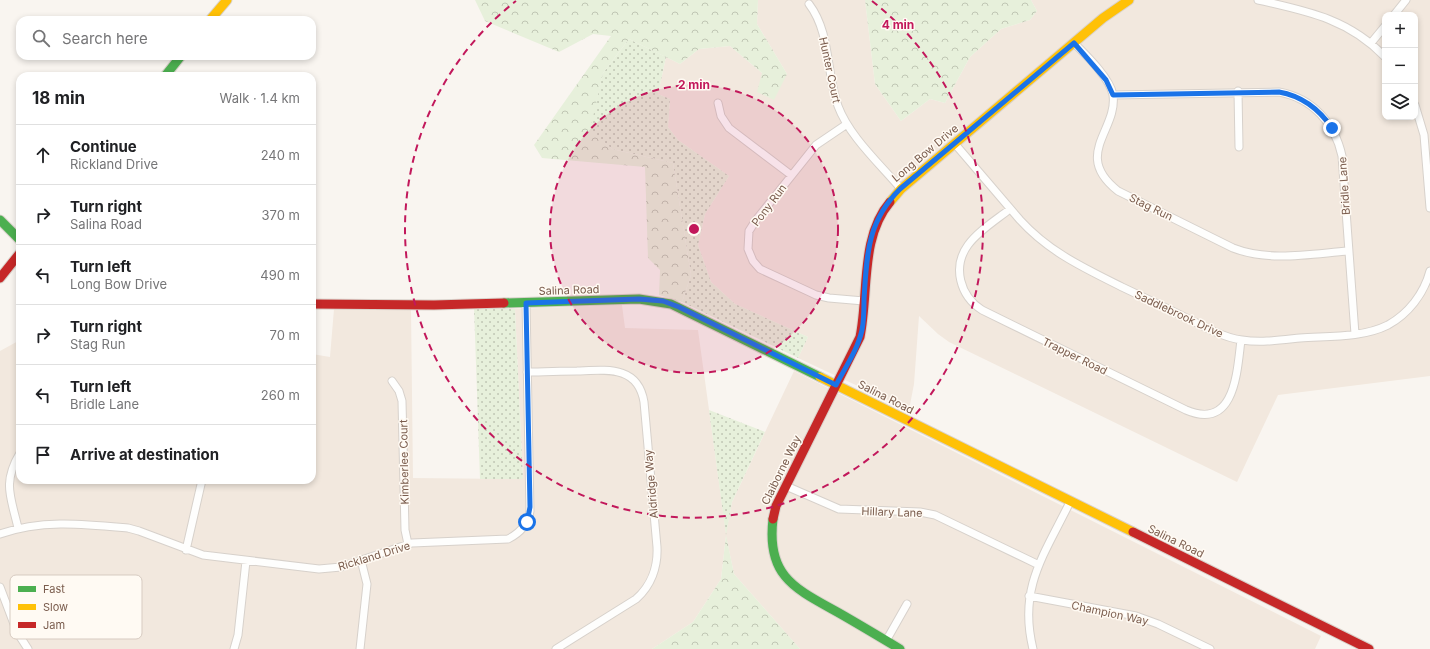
<!DOCTYPE html>
<meta charset="utf-8">
<style>
:root{--surface:#fff;--page:#f2f2f2;--text:#202124;--muted:#757577;--line:#e0e0e0}
body{margin:0;font-family:Inter,sans-serif;background:var(--page);color:var(--text)}
.controls{position:absolute;right:12px;top:12px;display:grid;overflow:hidden;border-radius:8px;box-shadow:0 2px 6px #0003}
.controls button{width:36px;height:36px;display:grid;place-items:center;padding:0;border:0;border-bottom:1px solid var(--line);background:var(--surface);color:var(--text);font:20px sans-serif}
.stop{position:absolute;width:12px;height:12px;margin:-9px;border:3px solid #1a73e8;border-radius:50%;background:#fff}
.stop.end{background:#1a73e8;border-color:#fff;box-shadow:0 1px 4px #0008}
.list{margin:0;padding:0;list-style:none}
h2{display:flex;justify-content:space-between;align-items:center;height:52px;margin:0;padding:0 16px;font-size:17px}
h2 small{font-size:13px;font-weight:400;color:var(--muted)}
.list li{display:grid;grid-template-columns:26px 1fr auto;gap:12px;align-items:center;box-sizing:border-box;height:60px;padding:0 16px;border-top:1px solid var(--line)}
.list b{display:block;font-size:15px;white-space:nowrap}
.list p{margin:0;font-size:13px;white-space:nowrap;color:var(--muted)}
.list em{font-size:13px;font-style:normal;color:var(--muted)}
.icon{flex:none;width:22px;height:22px;fill:none;stroke:currentColor;stroke-width:2;stroke-linecap:round;stroke-linejoin:round}
.map{position:relative;flex:none;width:1430px;height:649px;overflow:hidden}
.search{position:absolute;background:var(--surface);box-shadow:0 2px 6px #0003;left:16px;top:16px;width:300px;height:44px;display:flex;align-items:center;gap:10px;box-sizing:border-box;padding:0 14px;border-radius:12px;color:var(--muted);font-size:15px}
.panel{position:absolute;background:var(--surface);box-shadow:0 2px 6px #0003;left:16px;top:72px;width:300px;height:412px;border-radius:12px}
.map>svg:first-child{display:block}
.residential{fill:#f2e8de;fill-rule:evenodd}
.grass{fill:url(#grass-dots)}
.forest{fill:url(#forest-crowns)}
.lines{fill:none;stroke-linecap:round;stroke-linejoin:round}
.street-casing{stroke:#d7d1cb;stroke-width:9}
.fast-casing{stroke:#d9d2cb;stroke-width:11}
.slow-casing{stroke:#d9d2cb;stroke-width:11}
.jam-casing{stroke:#d9d2cb;stroke-width:11}
.street{stroke:#fefefd;stroke-width:7}
.fast{stroke:#4caf50;stroke-width:9}
.slow{stroke:#ffc107;stroke-width:9}
.jam{stroke:#c62828;stroke-width:9}
.route{stroke:#1a73e8;stroke-width:5}
.ring{fill:none;stroke:#c2185b;stroke-width:2;stroke-dasharray:7 5}
.labels{text-anchor:middle;dominant-baseline:central;stroke-width:3;stroke-linejoin:round;paint-order:stroke}
.street-label{font-size:11px;fill:#7a5c4d;stroke:#fffaf3}
.key{fill:#fffaf3;stroke:#d7cbc1;stroke-width:1}
.key-label{font-size:11px;fill:#7a5c4d}
.centre{fill:#c2185b;stroke:#fffaf3;stroke-width:2}
.ring-label{font-size:12px;text-anchor:middle;font-weight:bold;fill:#c2185b;stroke:#fffaf3;stroke-width:3;stroke-linejoin:round;paint-order:stroke}
</style>
<div class="map">
<svg width="1430" height="649" viewBox="0 0 1430 649">
<defs>
<pattern id="grass-dots" width="8" height="8" patternUnits="userSpaceOnUse"><rect width="8" height="8" fill="#e7f0db"/><path d="M2 2h.1M6 6h.1" fill="none" stroke="#c0c6b4" stroke-width="1.8" stroke-linecap="round"/></pattern>
<pattern id="forest-crowns" width="20" height="18" patternUnits="userSpaceOnUse"><rect width="20" height="18" fill="#e7f0db"/><path d="M2 6a3 3 0 1 1 6 0M12 15a3 3 0 1 1 6 0" fill="none" stroke="#c0c6b4"/></pattern>
</defs>
<rect width="100%" height="100%" fill="#f9f5f0"/>
<path class="residential" d="M758,0H865L875,84L901,121L930,99L945,103L970,57L1001,29L1030,20L1037,11L1031,0H1430V376L1278,395L1237,482L949,342L938,334L919,316L914,384L909,410L798,358L808,337L735,304L711,282L698,245L705,214L729,176L678,140L668,127L670,99L658,94L666,57L680,64L699,49L730,46L762,73L787,74L757,24ZM1385,15H1415V117H1385Z
M622,305L625,328L698,330L726,533L732,502L794,371L1321,636L1315,649H800L734,574L726,536L721,579L693,622L652,649H0V351L20,340V480H312V354L330,357L334,309L411,310L413,478L523,479L515,309Z"/>
<path class="grass" d="M629,39L666,57L658,94L670,99L668,127L678,140L729,176L705,214L698,245L711,282L735,304L808,337L798,358L682,302L691,275L673,163L612,149L589,130L603,73Z
M474,307L515,309L523,479H480Z
M709,410L765,432L732,502L726,535Z"/>
<path class="forest" d="M475,0H758L757,24L787,74L774,100L757,92L762,73L730,46L699,49L680,64L629,39L603,73L590,130L612,149L673,163L691,275L682,302L659,295L660,270L648,258L645,167L542,158L534,145L611,36L593,34L559,52L485,21Z
M865,0H1031L1037,11L1030,20L1001,29L970,57L945,103L930,99L901,121L875,84Z
M726,535L734,574L800,649H652L693,622L721,579Z"/>
<g class="lines">
<g class="street-casing">
<path id="street" d="M1258,0C1307,11 1349,19 1385,57
M809,4C831,33 826,73 838,106C849,136 880,164 901,189
M1394,15L1406,0
M1074,43C1086,55 1110,78 1113,95C1118,130 1072,155 1118,191L1233,248C1269,262 1310,254 1348,251
M1371,43L1385,26
M1238,91L1239,147
M1113,95L1279,92C1312,98 1335,123 1342,156L1355,334
M718,103L721,116L729,128L791,175
M1415,105L1424,135L1430,208
M847,124L816,145L756,220L749,231L748,249L753,261L760,269L816,295L829,298L864,301
M955,144L1020,220C1049,252 1084,268 1122,287C1152,301 1183,316 1213,331C1222,335 1232,339 1242,340C1261,343 1281,340 1300,338C1329,336 1362,338 1388,325C1408,314 1424,294 1430,271
M1010,209C996,220 978,231 968,245C952,267 960,296 982,310L1186,410C1235,431 1237,372 1241,340
M527,372C544,372 561,371 577,371C606,370 638,365 644,402L657,547C658,567 651,586 636,599L556,649
M392,381L399,391L402,401L405,530L408,544
M786,486L839,509L920,512L935,515L1039,565
M18,528C11,497 2,483 20,453
M0,534C41,519 85,524 128,528L139,531L203,555L319,569L341,567L412,543L508,539C520,533 528,525 530,511L526,303
M186,550L202,480
M0,587L17,632L28,649
M1029,596L1136,616L1158,624L1210,649
M886,641L907,604
M234,649L238,635L246,561
M360,649L367,584L361,560
M1033,649C1018,588 1044,555 1070,502"/>
</g>
<g class="fast-casing">
<path id="fast" d="M165,76L181,56
M0,220L20,240
M504,303L639,299L671,304L820,377
M773,519C766,577 796,589 839,613C860,625 880,637 900,649"/>
</g>
<g class="slow-casing">
<path id="slow" d="M210,20L227,0
M890,202L901,189L1103,18L1129,0
M820,377L1133,532"/>
</g>
<g class="jam-casing">
<path id="jam" d="M0,278L20,253
M312,304L434,305L504,303
M773,519L776,506L860,337C869,293 860,237 890,202
M1133,532L1369,649"/>
</g>
<use href="#street" class="street"/>
<use href="#fast" class="fast"/>
<use href="#slow" class="slow"/>
<use href="#jam" class="jam"/>
</g>
<g class="lines">
<path class="route" d="M527,522L530,507L526,303L639,299L663,301L679,307L836,385C845,368 858,349 862,330C864,320 864,309 864,299C867,254 867,222 900,189L1074,43L1106,80L1113,95L1279,92C1302,96 1319,109 1332,128"/>
</g>
<circle cx="694" cy="229" r="144" fill="#c2185b" fill-opacity=".12"/>
<g class="ring">
<circle cx="694" cy="229" r="144"/>
<path d="M872 1A289 289 0 1 1 516 1"/>
</g>
<g class="labels">
<g class="street-label">
<text transform="translate(830 70) rotate(78)">Hunter Court</text>
<text transform="translate(925 153) rotate(-40)">Long Bow Drive</text>
<text transform="translate(1344 186) rotate(-94)">Bridle Lane</text>
<text transform="translate(769 205) rotate(-53)">Pony Run</text>
<text transform="translate(1151 207) rotate(26)">Stag Run</text>
<text transform="translate(569 290) rotate(-2)">Salina Road</text>
<text transform="translate(1179 314) rotate(25)">Saddlebrook Drive</text>
<text transform="translate(1075 356) rotate(26)">Trapper Road</text>
<text transform="translate(886 397) rotate(27)">Salina Road</text>
<text transform="translate(404 462) rotate(-91)">Kimberlee Court</text>
<text transform="translate(781 470) rotate(-64)">Claiborne Way</text>
<text transform="translate(651 484) rotate(-95)">Aldridge Way</text>
<text transform="translate(892 512) rotate(2)">Hillary Lane</text>
<text transform="translate(1176 541) rotate(26)">Salina Road</text>
<text transform="translate(374 556) rotate(-17)">Rickland Drive</text>
<text transform="translate(1110 613) rotate(12)">Champion Way</text>
</g>
</g>
<rect x="10" y="575" width="132" height="64" rx="6" class="key"/>
<rect x="18" y="586" width="18" height="6" fill="#4caf50"/>
<rect x="18" y="604" width="18" height="6" fill="#ffc107"/>
<rect x="18" y="622" width="18" height="6" fill="#c62828"/>
<g class="key-label">
<text x="43" y="593">Fast</text>
<text x="43" y="611">Slow</text>
<text x="43" y="629">Jam</text>
</g>
<circle cx="694" cy="229" r="6" class="centre"/>
<g class="ring-label">
<text x="898" y="29">4 min</text>
<text x="694" y="89">2 min</text>
</g>
</svg>
<div class="controls">
<button>+</button>
<button>−</button>
<button><svg class="icon" aria-label="layers" viewBox="0 0 24 24"><path d="M12 4l9 5-9 5-9-5zM3 14l9 5 9-5"/></svg></button>
</div>
<div class="stop" style="left:527px;top:522px"></div>
<div class="stop end" style="left:1332px;top:128px"></div>
<div class="search"><svg class="icon" aria-label="search" viewBox="0 0 24 24"><circle cx="10" cy="10" r="6"/><path d="M15 15l6 6"/></svg>Search here</div>
<section class="panel">
<h2>18 min<small>Walk · 1.4 km</small></h2>
<ul class="list">
<li><svg class="icon" aria-label="ahead" viewBox="0 0 24 24"><path d="M12 20V5M6 11l6-6 6 6"/></svg><div><b>Continue</b><p>Rickland Drive</p></div><em>240 m</em></li>
<li><svg class="icon" aria-label="right" viewBox="0 0 24 24"><path d="M7 20v-9h11M14 6l5 5-5 5"/></svg><div><b>Turn right</b><p>Salina Road</p></div><em>370 m</em></li>
<li><svg class="icon" aria-label="left" viewBox="0 0 24 24"><path d="M17 20v-9H6M10 6l-5 5 5 5"/></svg><div><b>Turn left</b><p>Long Bow Drive</p></div><em>490 m</em></li>
<li><svg class="icon" aria-label="right" viewBox="0 0 24 24"><path d="M7 20v-9h11M14 6l5 5-5 5"/></svg><div><b>Turn right</b><p>Stag Run</p></div><em>70 m</em></li>
<li><svg class="icon" aria-label="left" viewBox="0 0 24 24"><path d="M17 20v-9H6M10 6l-5 5 5 5"/></svg><div><b>Turn left</b><p>Bridle Lane</p></div><em>260 m</em></li>
<li><svg class="icon" aria-label="arrive" viewBox="0 0 24 24"><path d="M6 21V4h12l-3 4 3 4H6"/></svg><div><b>Arrive at destination</b></div></li>
</ul>
</section>
</div>
